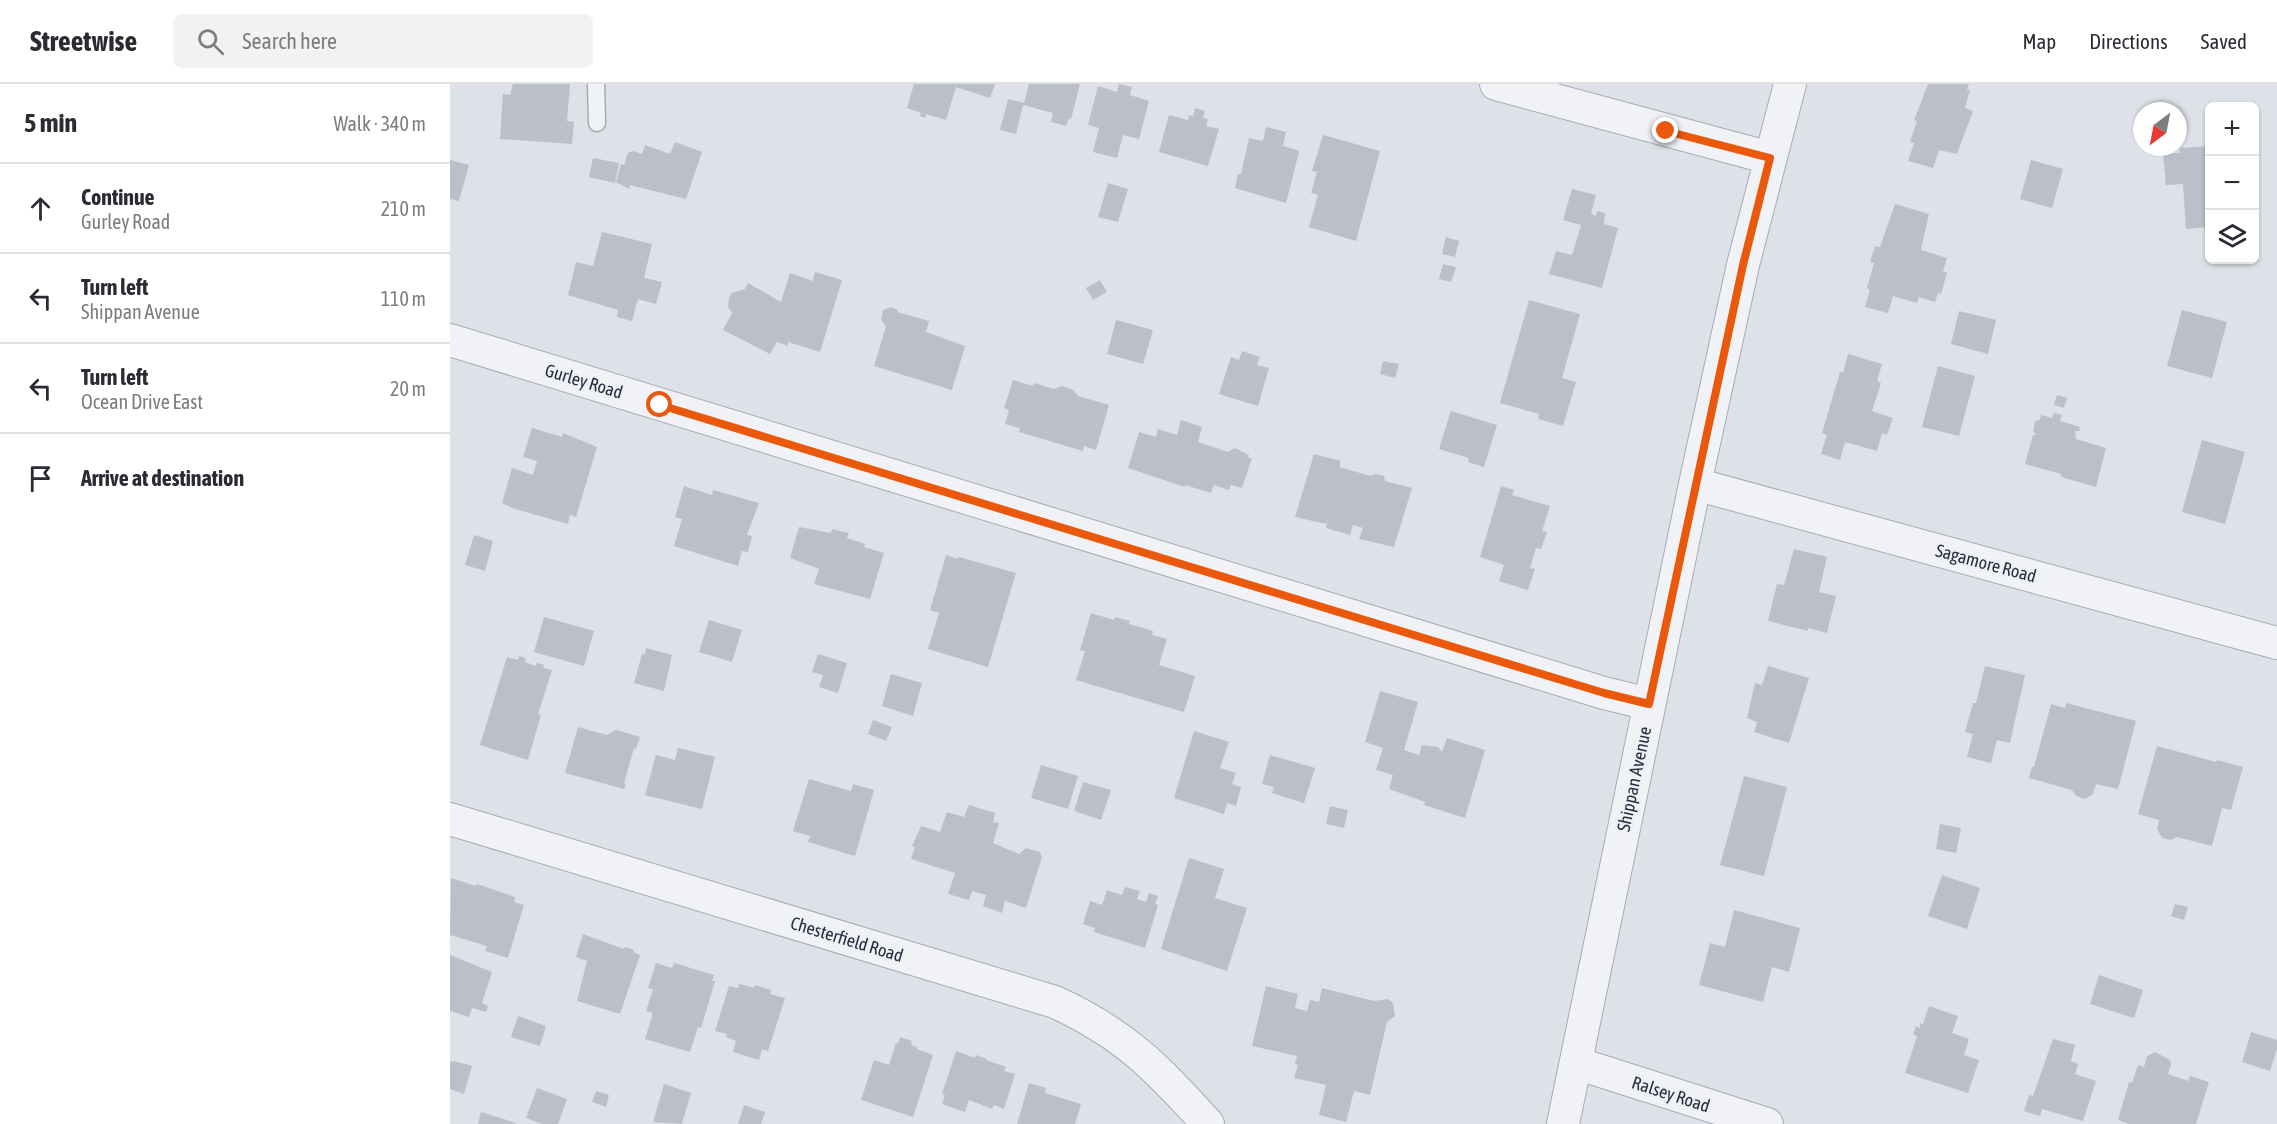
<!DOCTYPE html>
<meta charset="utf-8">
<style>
:root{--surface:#fff;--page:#f2f2f3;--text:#2b2b33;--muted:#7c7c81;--line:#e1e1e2}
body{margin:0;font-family:"Asap Condensed",sans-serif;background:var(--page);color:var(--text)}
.controls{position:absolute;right:18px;top:18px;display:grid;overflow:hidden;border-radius:9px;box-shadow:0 2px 4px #0004}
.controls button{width:54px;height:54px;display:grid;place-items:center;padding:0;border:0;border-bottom:2px solid var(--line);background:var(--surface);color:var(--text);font:30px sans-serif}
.compass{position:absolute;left:1683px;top:18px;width:54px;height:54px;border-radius:50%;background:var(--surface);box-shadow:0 2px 4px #0004;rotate:212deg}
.stop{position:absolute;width:18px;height:18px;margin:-14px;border:4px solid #ea580c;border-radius:50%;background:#fff}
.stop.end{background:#ea580c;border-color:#fff;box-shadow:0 2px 6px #0008}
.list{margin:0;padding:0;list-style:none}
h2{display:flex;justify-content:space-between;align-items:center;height:78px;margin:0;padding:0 24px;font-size:26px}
h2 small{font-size:20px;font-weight:400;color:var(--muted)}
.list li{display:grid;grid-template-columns:39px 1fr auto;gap:18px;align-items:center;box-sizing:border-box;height:90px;padding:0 24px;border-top:2px solid var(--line)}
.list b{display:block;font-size:22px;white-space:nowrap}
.list p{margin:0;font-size:20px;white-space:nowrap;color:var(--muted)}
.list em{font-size:20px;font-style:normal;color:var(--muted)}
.icon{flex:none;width:33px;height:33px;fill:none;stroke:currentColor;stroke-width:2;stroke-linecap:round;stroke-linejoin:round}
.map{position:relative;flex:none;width:1827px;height:1040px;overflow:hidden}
header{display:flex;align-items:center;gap:36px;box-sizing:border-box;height:84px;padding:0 30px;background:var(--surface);border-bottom:2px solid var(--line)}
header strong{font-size:28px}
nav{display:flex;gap:33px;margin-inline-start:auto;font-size:21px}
.search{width:420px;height:54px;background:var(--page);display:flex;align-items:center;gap:15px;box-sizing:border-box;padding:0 21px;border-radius:9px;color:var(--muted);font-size:22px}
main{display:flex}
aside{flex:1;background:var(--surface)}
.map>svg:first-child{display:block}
.building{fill:#bbbfca}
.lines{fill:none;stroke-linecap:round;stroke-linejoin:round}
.lane-casing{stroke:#a7abb4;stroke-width:19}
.street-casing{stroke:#a7abb4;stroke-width:34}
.lane{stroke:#f0f2f6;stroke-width:16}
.street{stroke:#f0f2f6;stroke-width:32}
.route{stroke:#ea580c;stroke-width:8}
.labels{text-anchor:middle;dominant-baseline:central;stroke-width:5;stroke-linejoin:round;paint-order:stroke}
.street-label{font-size:18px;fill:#272d3d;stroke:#edf0f5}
</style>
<header>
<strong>Streetwise</strong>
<div class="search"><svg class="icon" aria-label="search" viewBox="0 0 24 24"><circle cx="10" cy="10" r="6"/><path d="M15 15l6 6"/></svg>Search here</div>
<nav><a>Map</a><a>Directions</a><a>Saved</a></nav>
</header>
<main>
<aside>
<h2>5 min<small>Walk · 340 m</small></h2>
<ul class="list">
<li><svg class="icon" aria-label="ahead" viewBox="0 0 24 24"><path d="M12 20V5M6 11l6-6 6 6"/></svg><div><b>Continue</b><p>Gurley Road</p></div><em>210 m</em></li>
<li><svg class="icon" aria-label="left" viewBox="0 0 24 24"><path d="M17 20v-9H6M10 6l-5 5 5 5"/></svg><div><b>Turn left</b><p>Shippan Avenue</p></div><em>110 m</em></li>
<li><svg class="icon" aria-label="left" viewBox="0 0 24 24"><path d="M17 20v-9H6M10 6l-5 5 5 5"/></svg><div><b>Turn left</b><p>Ocean Drive East</p></div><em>20 m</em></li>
<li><svg class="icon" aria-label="arrive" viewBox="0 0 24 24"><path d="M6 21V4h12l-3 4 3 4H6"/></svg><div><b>Arrive at destination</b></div></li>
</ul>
</aside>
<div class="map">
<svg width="1827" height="1040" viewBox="0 0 1827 1040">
<rect width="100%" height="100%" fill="#dee1e7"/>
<path class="building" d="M63,0H120L117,37L124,38L122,60L50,55L53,10L60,11Z
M464,0H545L540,14L506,3L496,36L476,30L475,34L470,32L471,29L457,24Z
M579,0H630L621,35L619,34L616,42L601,38L603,29L573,21L566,50L550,46L558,15L574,19Z
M669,0L682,3L680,11L699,17L689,55L673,51L667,74L643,68L649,44L638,41L648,2L667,8Z
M1478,0H1519L1517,6H1520L1515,24L1523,27L1507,70L1489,66L1483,84L1458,77L1464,59L1460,58L1467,37L1464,36Z
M745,24L755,27L753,34L758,35L756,42L769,45L758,82L709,68L719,31L738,36L739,31L743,32Z
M816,43L836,48L833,62L847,66L849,68L836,119L785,104L788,90H791L799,54L813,57Z
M873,51L930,67L906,157L859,143L868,111L861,109L867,88L862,87Z
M225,58L252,68L236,115L180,101L179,105L166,98L171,80L174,81L178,69L183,67L192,70L195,61L220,70Z
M1760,62V143L1736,145L1733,100L1716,101L1713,70L1730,69V64Z
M143,74L169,79L165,99L139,93Z
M0,76L19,81L9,117L0,115Z
M1581,76L1613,85L1602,124L1570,115Z
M658,99L678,105L668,138L648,133Z
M1122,105L1146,111L1141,130L1146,132L1147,127L1155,129L1154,140L1168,144L1152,204L1099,190L1106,167L1122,171L1131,141L1113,136Z
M1445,120L1479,130L1471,166L1497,174L1493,187L1497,189L1491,210L1488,209L1485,218L1469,213L1467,219L1443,212L1438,229L1415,223L1420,206L1417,204L1424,179L1420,178L1425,162L1430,163Z
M152,148L202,160L194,194L212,198L206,220L188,215L182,237L167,233L168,226L118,211L126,178L143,182Z
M996,153L1009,157L1005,173L992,170Z
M993,180L1006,183L1001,198L989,195Z
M365,188L392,196L370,268L338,258V262L327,258L320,270L273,246L282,229L278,223L279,214L282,209L295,205L298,199L331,218L340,189L363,197Z
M650,196L657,208L643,216L636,204Z
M1079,216L1130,230L1112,294L1126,298L1113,342L1088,335L1089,330L1050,319Z
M441,223L448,226L447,228L479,237L476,248L515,262L502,306L424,282L436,242L431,236L433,226Z
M1732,226L1777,238L1762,294L1717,282Z
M1509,227L1546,236L1538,270L1501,260Z
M666,236L703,246L693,280L657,270Z
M792,267L810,273L807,281L819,284L808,322L769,310L781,273L789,276Z
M1398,270L1432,280L1427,297L1431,299L1422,327L1443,334L1437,351L1432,349L1427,367L1395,358L1390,376L1371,370L1377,351L1372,349L1390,288L1393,289Z
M933,277L949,280L945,294L930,290Z
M1488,282L1525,292L1509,352L1472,343Z
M563,296L583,302L584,299L604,305L612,302L623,306L628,312L659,321L646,366L634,362L633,367L569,348L570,344L555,340L559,326L554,324Z
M1607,311L1617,314L1614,324L1604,321Z
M1001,327L1047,341L1034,383L1018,378L1019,374L989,365Z
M1604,329L1612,331L1610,337L1630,343L1629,347H1625L1626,355L1656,364L1646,403L1611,393V390L1575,380L1583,351H1586L1583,347L1585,337L1590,336L1591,331L1602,334Z
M731,336L752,343L748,358L778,368L785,364L799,371L798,374H802L792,404L781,401L779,406L764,401L761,409L735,401V403L678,384L689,348L706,353L708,345L727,351Z
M82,344L112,353L113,349L147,363L126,433L120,431L118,440L65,425L52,419L62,384L83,391L87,377L73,373Z
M1752,356L1795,368L1775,440L1732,428Z
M864,370L891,377L889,383L921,392L925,390L934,392L935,397L962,404L944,463L909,455L913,444L903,441L900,451L876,444L878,433L876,440L845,433Z
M234,402L262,411L263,406L309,419L297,451L302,452L298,468L292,467L288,482L224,462L232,435L225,433Z
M1051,402L1064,406L1062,411L1100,422L1092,447L1097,448L1091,465L1086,464L1080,484L1085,485L1078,506L1049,497L1054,481L1030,473Z
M349,443L381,449L382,445L399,449L397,454L415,460L414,463L434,469L420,515L364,500L369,485L340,474Z
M24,451L43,457L35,487L15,481Z
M1344,465L1377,473L1369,508L1386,512L1377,549L1358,544V547L1318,537L1327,500L1334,501Z
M496,471L508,475L509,473L566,489L538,583L478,565L489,529L480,526Z
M641,529L664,536L665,533L680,537L679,540L703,547L702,551L717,555L709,581L745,592L734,628L626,596L635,567L630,566Z
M94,533L144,547L134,582L84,568Z
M259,536L292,546L282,578L249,568Z
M196,564L222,571L214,607L184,599L192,570H195Z
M368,570L397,579L388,609L369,603L373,591L362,588Z
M69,572L76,574L75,578L86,582V579L94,581L93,584L102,586L88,630L91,631L78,676L30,661L57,573L68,576Z
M1318,582L1359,594L1339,659L1304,648L1307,638L1297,634L1305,599L1312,601Z
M1535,582L1575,591L1560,659L1547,656L1541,679L1517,673L1523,650L1515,648L1523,619H1526Z
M441,590L472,599L463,632L432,622Z
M930,607L968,618L954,666L969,671L972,661L988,663L992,668L997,654L1035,666L1015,734L974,721L975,718L939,705L943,691L926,686L933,664L915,658Z
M1616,619L1686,637L1668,705L1646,700L1643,710L1635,715L1626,712L1622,706L1579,694L1582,683H1584L1601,620L1615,624Z
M423,636L442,643L436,657L418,650Z
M128,643L157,651L166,646L190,653L186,665L184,664L174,699L176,700L174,705L115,689Z
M744,647L779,658L770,684L786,689L782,700L791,703L786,722L777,719L774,730L724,714Z
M1707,662L1766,678L1767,676L1793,683L1781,726L1772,724L1762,762L1727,753L1721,756L1712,754L1707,745L1709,736L1688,730Z
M228,664L265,673L252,725L195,711L206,671L225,676Z
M820,671L865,684L854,719L822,709L824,703L812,700Z
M591,681L628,692L618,725L581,714Z
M1294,692L1337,703L1314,792L1270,781Z
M359,695L401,707L403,700L424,706L405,772L358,758L360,752L343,747Z
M633,698L661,706L651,736L624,727Z
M519,721L545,729L543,738L549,739L543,759L569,770L576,764L590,768L592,773L576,824L555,817L552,829L533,822L536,811L522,807L519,816L498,810L505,789L461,775L465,763L462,762L471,742L490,748L497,728L514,733Z
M880,722L898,726L894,744L876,740Z
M1490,740L1511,744L1506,769L1486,765Z
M739,774L774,785L765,814L797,824L777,887L711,865Z
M1492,791L1530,804L1517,845L1478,832Z
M1,794L26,802L27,800L65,813L64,818L74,821L58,874L35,867L37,862L0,851Z
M675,803L690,807L687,815L696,818L699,809L708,812L705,820L708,821L695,864L644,848L645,844L633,840L640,817L652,821L657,806L672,811Z
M1725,820L1738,823L1734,836L1721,832Z
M1284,826L1350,844L1339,888L1322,883L1313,918L1249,901L1260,859L1275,863Z
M133,850L174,865L175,863L184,866L183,868L190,871L170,930L127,917L137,877L126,873Z
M0,871L42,888L32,919L38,922L36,928L22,924L19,933L0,927Z
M206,879L222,884L224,879L264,891L262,897H265L251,944L248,943L240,968L195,955L203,929L196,927L203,905L198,904Z
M1649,891L1693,906L1684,934L1640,920Z
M289,900L304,904L305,901L321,906L320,910L335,914L318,967L312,965L309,976L283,968L286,957L276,953L277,950L265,947L279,902L288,904Z
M816,902L848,910L845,924L857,927L860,916L869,918L872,904L924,917L938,915L943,919L945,932L937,938L920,1011L904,1007L896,1038L869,1031L876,1001L844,994L848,981L845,980L847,972L802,962Z
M1479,922L1508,932L1502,949L1519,955L1514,971L1529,976L1518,1009L1455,989L1467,952L1463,950L1466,942L1470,944V939L1473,940Z
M68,932L96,942L90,962L61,953Z
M1801,948L1827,956V965L1820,987L1792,978Z
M450,953L462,957L461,961L468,964L467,965L483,971L463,1033L411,1016L424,976L439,981L446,959L448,960Z
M1603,955L1625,961L1621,977L1628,980L1625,990L1646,997L1633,1037L1592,1025L1590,1032L1574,1027L1579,1011L1583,1012Z
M506,967L525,974L526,971L537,975L536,976L556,983L554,987L565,990L554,1025L544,1021L542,1025L519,1016L515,1028L492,1020L495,1011L492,1010Z
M1705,968L1720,976L1721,980L1718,990L1738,997L1740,992L1759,998L1746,1040H1679L1668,1036L1679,998L1682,999L1688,981L1694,983L1697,972Z
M4,977L22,982L14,1010L0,1005V978Z
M579,999L596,1004L595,1009L631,1020L625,1040H567Z
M214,1000L241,1009L232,1040L203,1038Z
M87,1004L117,1015L108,1040H92L76,1034Z
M146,1007L159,1011L156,1023L142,1018Z
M294,1021L315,1028L311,1040H288Z
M31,1028L60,1037L67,1040H28Z"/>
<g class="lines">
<g class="lane-casing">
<path id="lane" d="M146,0L147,39"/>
</g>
<g class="street-casing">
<path id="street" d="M1046,0L1320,74
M0,256L1154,609L1199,620
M1245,400L1827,559
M0,735L605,918C675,950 707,984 758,1040
M1126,979L1317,1040
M1113,1040L1245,400L1293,181L1340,0"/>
</g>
<use href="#lane" class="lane"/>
<use href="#street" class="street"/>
</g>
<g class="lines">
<path class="route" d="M210,321L1154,609L1199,620L1293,181L1320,74L1216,47"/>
</g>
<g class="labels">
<g class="street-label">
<text transform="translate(134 297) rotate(17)">Gurley Road</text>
<text transform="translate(1536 479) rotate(15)">Sagamore Road</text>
<text transform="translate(1184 695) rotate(-78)">Shippan Avenue</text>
<text transform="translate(397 855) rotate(17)">Chesterfield Road</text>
<text transform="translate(1221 1010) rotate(18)">Ralsey Road</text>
</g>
</g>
</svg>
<div class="controls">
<button>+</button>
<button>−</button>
<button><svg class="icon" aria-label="layers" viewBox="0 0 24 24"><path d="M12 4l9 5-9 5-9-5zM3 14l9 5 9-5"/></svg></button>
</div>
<svg class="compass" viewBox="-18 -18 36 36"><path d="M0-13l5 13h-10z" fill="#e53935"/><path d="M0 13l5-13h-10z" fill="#7c7c81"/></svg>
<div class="stop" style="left:210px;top:321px"></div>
<div class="stop end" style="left:1216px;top:47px"></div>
</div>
</main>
